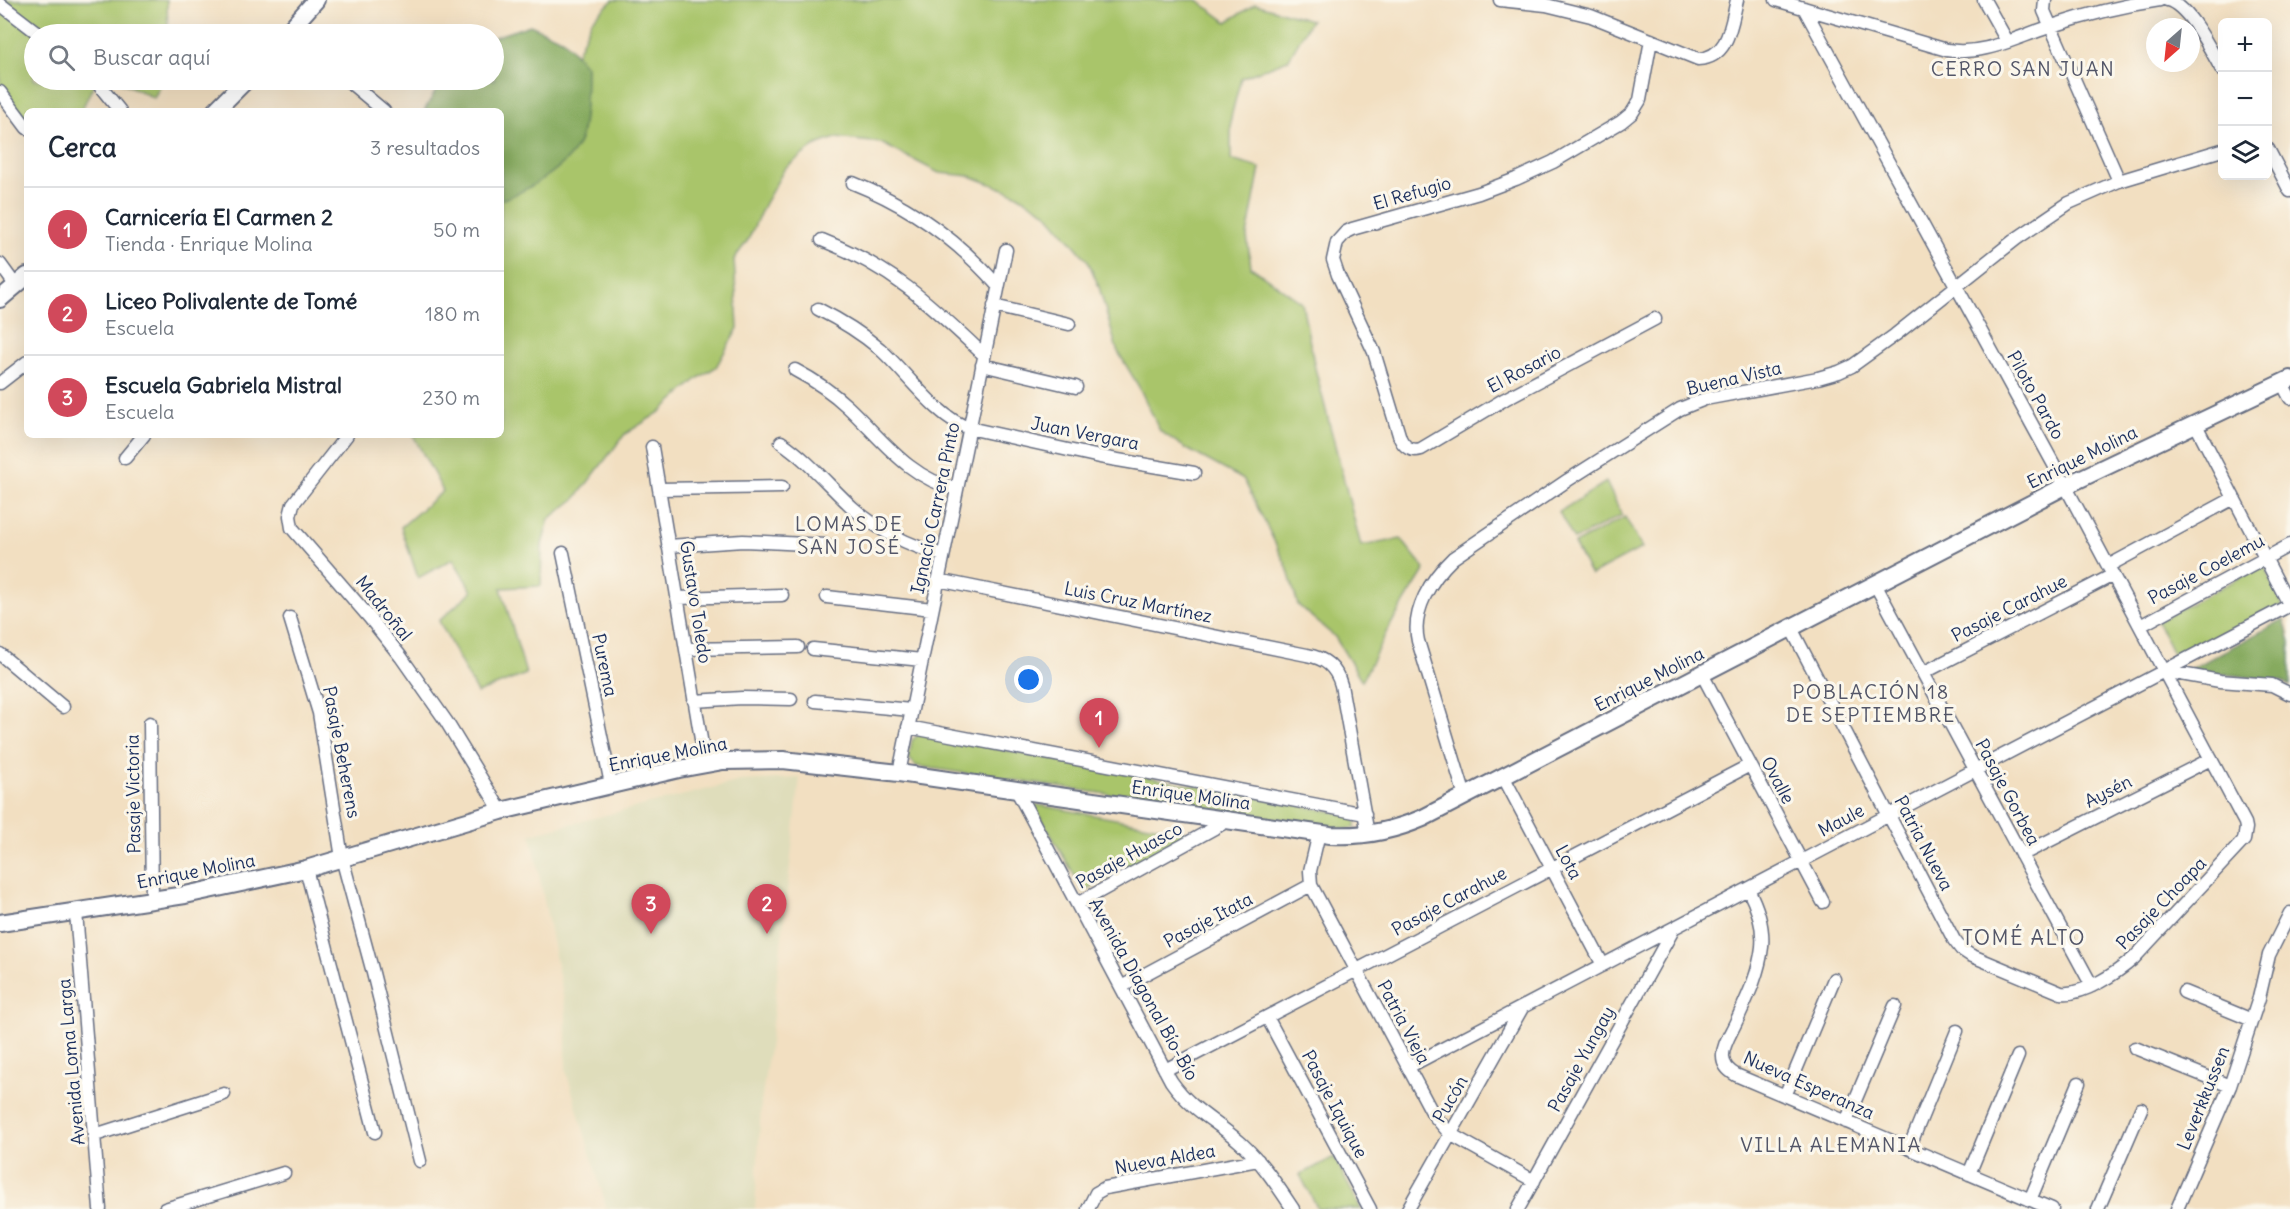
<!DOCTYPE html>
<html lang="es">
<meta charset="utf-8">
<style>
:root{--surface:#fff;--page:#f2f2f3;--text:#1f2937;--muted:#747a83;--line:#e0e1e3;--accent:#d1495b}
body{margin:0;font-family:Delius,sans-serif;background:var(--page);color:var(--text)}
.controls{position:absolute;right:18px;top:18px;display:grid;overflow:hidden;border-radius:9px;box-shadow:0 6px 24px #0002}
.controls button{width:54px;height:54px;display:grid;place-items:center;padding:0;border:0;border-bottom:2px solid var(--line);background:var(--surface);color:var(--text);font:30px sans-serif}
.compass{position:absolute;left:2146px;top:18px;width:54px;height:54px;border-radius:50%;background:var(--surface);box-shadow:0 6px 24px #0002;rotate:207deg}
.you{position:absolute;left:1029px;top:680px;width:21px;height:21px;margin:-15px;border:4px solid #fff;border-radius:50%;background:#1a73e8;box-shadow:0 0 0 9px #1a73e833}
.badge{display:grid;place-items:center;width:39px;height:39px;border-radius:50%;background:var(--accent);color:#fff;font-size:20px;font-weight:700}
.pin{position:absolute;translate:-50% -50px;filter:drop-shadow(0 2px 3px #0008)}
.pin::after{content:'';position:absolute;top:32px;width:21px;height:18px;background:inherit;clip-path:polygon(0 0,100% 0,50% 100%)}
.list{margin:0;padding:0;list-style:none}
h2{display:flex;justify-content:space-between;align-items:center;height:78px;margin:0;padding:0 24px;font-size:26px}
h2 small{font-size:20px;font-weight:400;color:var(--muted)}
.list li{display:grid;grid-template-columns:39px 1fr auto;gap:18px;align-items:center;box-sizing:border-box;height:84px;padding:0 24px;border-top:2px solid var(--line)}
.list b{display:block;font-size:22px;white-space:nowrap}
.list p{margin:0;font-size:20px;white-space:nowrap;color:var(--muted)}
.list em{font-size:20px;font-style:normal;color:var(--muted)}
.icon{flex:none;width:33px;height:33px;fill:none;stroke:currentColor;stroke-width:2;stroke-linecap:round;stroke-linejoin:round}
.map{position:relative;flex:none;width:2290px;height:1209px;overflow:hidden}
.search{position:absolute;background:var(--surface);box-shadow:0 6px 24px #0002;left:24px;top:24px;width:480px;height:66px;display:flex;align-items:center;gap:15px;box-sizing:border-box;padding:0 21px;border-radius:33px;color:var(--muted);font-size:22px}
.panel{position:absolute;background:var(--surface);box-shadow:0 6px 24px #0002;left:24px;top:108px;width:480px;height:330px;border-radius:9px}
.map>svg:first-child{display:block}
.built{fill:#dfddbb}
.green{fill:#a9c56b;stroke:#627a64;stroke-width:1.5}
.forest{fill:#86aa5f;stroke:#506c5e;stroke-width:1.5}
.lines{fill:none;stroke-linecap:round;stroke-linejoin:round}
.street-casing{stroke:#666d81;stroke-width:15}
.secondary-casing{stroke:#666d81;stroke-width:20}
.street{stroke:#fff;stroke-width:12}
.secondary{stroke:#fff;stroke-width:16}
.labels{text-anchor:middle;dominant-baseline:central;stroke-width:6;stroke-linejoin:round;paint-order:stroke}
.street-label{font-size:18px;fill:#1b2f5e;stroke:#fbf7ec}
.neighbourhood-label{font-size:20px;letter-spacing:1.5px;fill:#535668;stroke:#fbf7ec}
.quarter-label{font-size:21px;letter-spacing:1.5px;fill:#535668;stroke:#fbf7ec}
</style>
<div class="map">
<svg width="2290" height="1209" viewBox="0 0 2290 1209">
<rect width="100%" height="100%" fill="#fbf7ec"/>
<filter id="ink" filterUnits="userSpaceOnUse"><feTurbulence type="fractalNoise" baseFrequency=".0167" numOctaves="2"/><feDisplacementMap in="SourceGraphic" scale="12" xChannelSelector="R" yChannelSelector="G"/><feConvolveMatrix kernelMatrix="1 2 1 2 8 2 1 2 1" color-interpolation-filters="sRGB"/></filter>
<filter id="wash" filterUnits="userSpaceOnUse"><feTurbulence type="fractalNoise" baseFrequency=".008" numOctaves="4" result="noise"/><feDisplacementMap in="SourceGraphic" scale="24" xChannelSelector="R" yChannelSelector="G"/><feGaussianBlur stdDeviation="1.35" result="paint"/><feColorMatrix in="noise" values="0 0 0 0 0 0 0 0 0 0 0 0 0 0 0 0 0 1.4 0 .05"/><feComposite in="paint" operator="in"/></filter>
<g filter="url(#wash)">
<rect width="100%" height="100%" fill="#f2dfc1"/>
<path class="built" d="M800,778L770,1042L761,1103L755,1209H607L566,1071V1011L531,834L740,781Z"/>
<path class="green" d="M0,0H167L168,34H34V80H96L81,111H27V131L2,100L0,103Z
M613,0H1197L1227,22L1255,4L1311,20L1288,60L1241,78L1231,117V160L1260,168L1247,236L1251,267L1302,303L1315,368L1361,546L1401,539L1425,569L1388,629L1362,681L1335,637L1298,605L1287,567L1244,480L1187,449L1160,431L1139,387L1117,350L1099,287L1088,261L1047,213L1014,193L970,176L939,173L881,143L836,138L816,145L785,168L764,205L748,240L734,259L738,328L716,367L697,379L660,412L625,434L575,499L549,519L542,545L541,586L501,588L526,674L477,693L439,621L472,591L453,559L418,578L401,527L443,491L413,435H501V186L576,55L592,20Z
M117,80H163L154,98Z
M1606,482L1622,515L1574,540L1559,512Z
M1625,517L1642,548L1591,575L1574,544Z
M2264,565L2283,606L2175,658L2157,621Z
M920,734L1356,816L1355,828L1346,829L916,766L909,758L912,740Z
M1033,804L1193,833L1084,892Z
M1334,1157L1361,1209H1318L1300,1175Z"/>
<path class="forest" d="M530,25L564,40L586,66C586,85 586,129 578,144C567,168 525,192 501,200V111H424L442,80H494V37Z
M2284,619L2290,642V686L2281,681L2189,670Z"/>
</g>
<g filter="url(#ink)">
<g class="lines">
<g class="street-casing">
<path id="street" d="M1500,0L1546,5L1591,16L1698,59C1729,58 1731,24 1737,0
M1776,0L1947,50C1982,56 2015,38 2049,27C2082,16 2125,5 2160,0
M1984,0L2007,41
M2045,0L2044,11L2119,181
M2167,0C2189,5 2211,51 2222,70
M0,4L39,34
M1651,40L1640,100L1632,113L1621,122L1553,162L1516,179L1479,193L1352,229L1346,232L1337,242L1333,260L1338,275L1374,352L1400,438C1404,447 1411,452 1421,449L1505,399L1655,319
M95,80L120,111
M347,80L384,111
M0,92L27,128
M2268,149L2290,191
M853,183C911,206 957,239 998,286
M822,240C893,268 930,304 984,355
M0,264L16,286
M994,306L1069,324
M818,309C840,320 861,333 880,349C906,372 937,418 969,428L1100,457L1194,473
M982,365L1076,387
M795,370C814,380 832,392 848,407C881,438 909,479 957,489
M0,383L27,362
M2282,383L2290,398
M2196,425L2290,606
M347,435L293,504L290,516L292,528L369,617L401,657L446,721L501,811
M781,442C808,460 829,486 853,508C879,531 910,546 943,555
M652,447L705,763
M125,458L144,435
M659,489L782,487
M668,546L743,541L826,545
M563,553L611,784
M2108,566L2234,498
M938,580L1307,655C1325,658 1336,667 1341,685L1368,834
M1875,584L2092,986
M827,597L932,609
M677,598L782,595
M290,618L319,713L342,858L372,969L420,1161
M2140,626L2290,545
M1791,628L1954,940L1961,949L1970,955L2061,993C2083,996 2118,972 2134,958L2244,840L2246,828L2245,823L2059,474L1804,8
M686,649L798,647
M813,649L922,660
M0,654L63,707
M2164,671L2220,681L2272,685L2290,694
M1923,673L2113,575
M1702,674L1823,902
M694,701L742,698L791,699
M815,701L911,710
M150,723L152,900
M908,727L1365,814
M899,773L1006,250
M1503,776L1603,965
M1017,791L1171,1081C1192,1111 1215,1120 1241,1143C1262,1162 1277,1185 1293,1209
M1465,796L1418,641C1411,611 1431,579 1453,558L1568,480L1680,409L1705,399L1818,378L1839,372L1852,366L1895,335L2016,239L2069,203L2119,181L2222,150
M1319,833L1310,871L1311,885L1433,1114L1450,1134L1534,1181
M2021,855L2211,759
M306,869L375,1132
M1748,889C1758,908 1764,926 1762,947C1759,974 1747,998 1736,1022C1731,1033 1722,1046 1723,1057C1723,1066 1729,1071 1736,1075L2052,1209
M1077,904L1229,820
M76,912L100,1209
M1121,987L1311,885
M2184,992L2252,1020
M1267,1017L1370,1209
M2135,1048L2230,1086
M1408,1067L2290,605
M1165,1070L1750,765
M1785,1096L1834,979
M1846,1122L1895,1006
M95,1135L224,1094
M1909,1148L1957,1031
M1969,1174L2018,1056
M2030,1200L2079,1083
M165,1209L284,1173
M1088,1209L1096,1193L1105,1188L1258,1160
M1408,1209L1522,1008
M1518,1209L1674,928
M2098,1209L2141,1109
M2177,1209L2230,1086L2259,998L2269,955L2290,913"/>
</g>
<g class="secondary-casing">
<path id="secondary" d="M286,34L316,0
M215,111L246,80
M0,299L27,276
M0,923L185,895L306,869L501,811L679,769L723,761L783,760L899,773L1330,835C1363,837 1393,831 1423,818L2065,486L2290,379"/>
</g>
<use href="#street" class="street"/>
<use href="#secondary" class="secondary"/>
</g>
</g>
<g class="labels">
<g class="street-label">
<text transform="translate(1412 193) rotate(-16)">El Refugio</text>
<text transform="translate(1524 369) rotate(-28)">El Rosario</text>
<text transform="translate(1734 378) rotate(-13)">Buena Vista</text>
<text transform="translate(2036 395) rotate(61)">Piloto Pardo</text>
<text transform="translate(1085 433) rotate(11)">Juan Vergara</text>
<text transform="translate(2082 457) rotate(-26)">Enrique Molina</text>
<text transform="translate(935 508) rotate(-78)">Ignacio Carrera Pinto</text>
<text transform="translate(2206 569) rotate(-28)">Pasaje Coelemu</text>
<text transform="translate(696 602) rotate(81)">Gustavo Toledo</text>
<text transform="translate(1138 602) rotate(11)">Luis Cruz Martínez</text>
<text transform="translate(384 608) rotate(51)">Madroñal</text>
<text transform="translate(2009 608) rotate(-27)">Pasaje Carahue</text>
<text transform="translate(605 665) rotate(78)">Purema</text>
<text transform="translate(1649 679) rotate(-27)">Enrique Molina</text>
<text transform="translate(342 752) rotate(79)">Pasaje Beherens</text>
<text transform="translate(668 754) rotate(-11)">Enrique Molina</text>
<text transform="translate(1778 780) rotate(62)">Ovalle</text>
<text transform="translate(2108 791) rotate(-27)">Aysén</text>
<text transform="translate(2008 792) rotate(62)">Pasaje Gorbea</text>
<text transform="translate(133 794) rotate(-91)">Pasaje Victoria</text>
<text transform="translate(1191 795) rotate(8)">Enrique Molina</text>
<text transform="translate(1841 820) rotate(-28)">Maule</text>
<text transform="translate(1924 843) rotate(62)">Patria Nueva</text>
<text transform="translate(1129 855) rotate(-29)">Pasaje Huasco</text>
<text transform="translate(1569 862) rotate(62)">Lota</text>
<text transform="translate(196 871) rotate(-11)">Enrique Molina</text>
<text transform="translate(1449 901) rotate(-28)">Pasaje Carahue</text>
<text transform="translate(2161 903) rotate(-46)">Pasaje Choapa</text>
<text transform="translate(1208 920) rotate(-28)">Pasaje Itata</text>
<text transform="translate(1144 989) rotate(61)">Avenida Diagonal Bío-Bío</text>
<text transform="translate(1404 1022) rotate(62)">Patria Vieja</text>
<text transform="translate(1581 1059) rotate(-61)">Pasaje Yungay</text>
<text transform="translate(71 1062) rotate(-95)">Avenida Loma Larga</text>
<text transform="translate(1809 1085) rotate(24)">Nueva Esperanza</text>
<text transform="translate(2203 1098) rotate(-68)">Leverkkussen</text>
<text transform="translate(1450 1099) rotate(-60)">Pucón</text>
<text transform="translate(1335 1104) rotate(62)">Pasaje Iquique</text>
<text transform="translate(1165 1159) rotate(-10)">Nueva Aldea</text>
</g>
<g class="neighbourhood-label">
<text x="2023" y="68">CERRO SAN JUAN</text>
<text x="849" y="523">LOMAS DE<tspan x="849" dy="23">SAN JOSÉ</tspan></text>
<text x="1871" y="691">POBLACIÓN 18<tspan x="1871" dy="23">DE SEPTIEMBRE</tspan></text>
<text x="1831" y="1144">VILLA ALEMANIA</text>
</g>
<g class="quarter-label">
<text x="2024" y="937">TOMÉ ALTO</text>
</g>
</g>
</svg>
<div class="controls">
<button>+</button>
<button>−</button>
<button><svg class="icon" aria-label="layers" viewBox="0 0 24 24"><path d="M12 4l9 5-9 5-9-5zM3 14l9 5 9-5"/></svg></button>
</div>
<svg class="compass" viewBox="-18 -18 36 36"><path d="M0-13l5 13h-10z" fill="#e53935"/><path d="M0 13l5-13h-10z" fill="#747a83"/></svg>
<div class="you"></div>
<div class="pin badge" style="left:1099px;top:748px">1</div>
<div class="pin badge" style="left:767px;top:934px">2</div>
<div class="pin badge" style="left:651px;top:934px">3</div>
<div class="search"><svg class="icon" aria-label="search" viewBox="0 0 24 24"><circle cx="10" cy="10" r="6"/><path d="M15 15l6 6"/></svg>Buscar aquí</div>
<section class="panel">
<h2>Cerca<small>3 resultados</small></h2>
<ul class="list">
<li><span class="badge">1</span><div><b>Carnicería El Carmen 2</b><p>Tienda · Enrique Molina</p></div><em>50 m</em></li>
<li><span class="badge">2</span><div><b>Liceo Polivalente de Tomé</b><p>Escuela</p></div><em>180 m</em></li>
<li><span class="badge">3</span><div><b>Escuela Gabriela Mistral</b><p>Escuela</p></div><em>230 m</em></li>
</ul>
</section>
</div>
